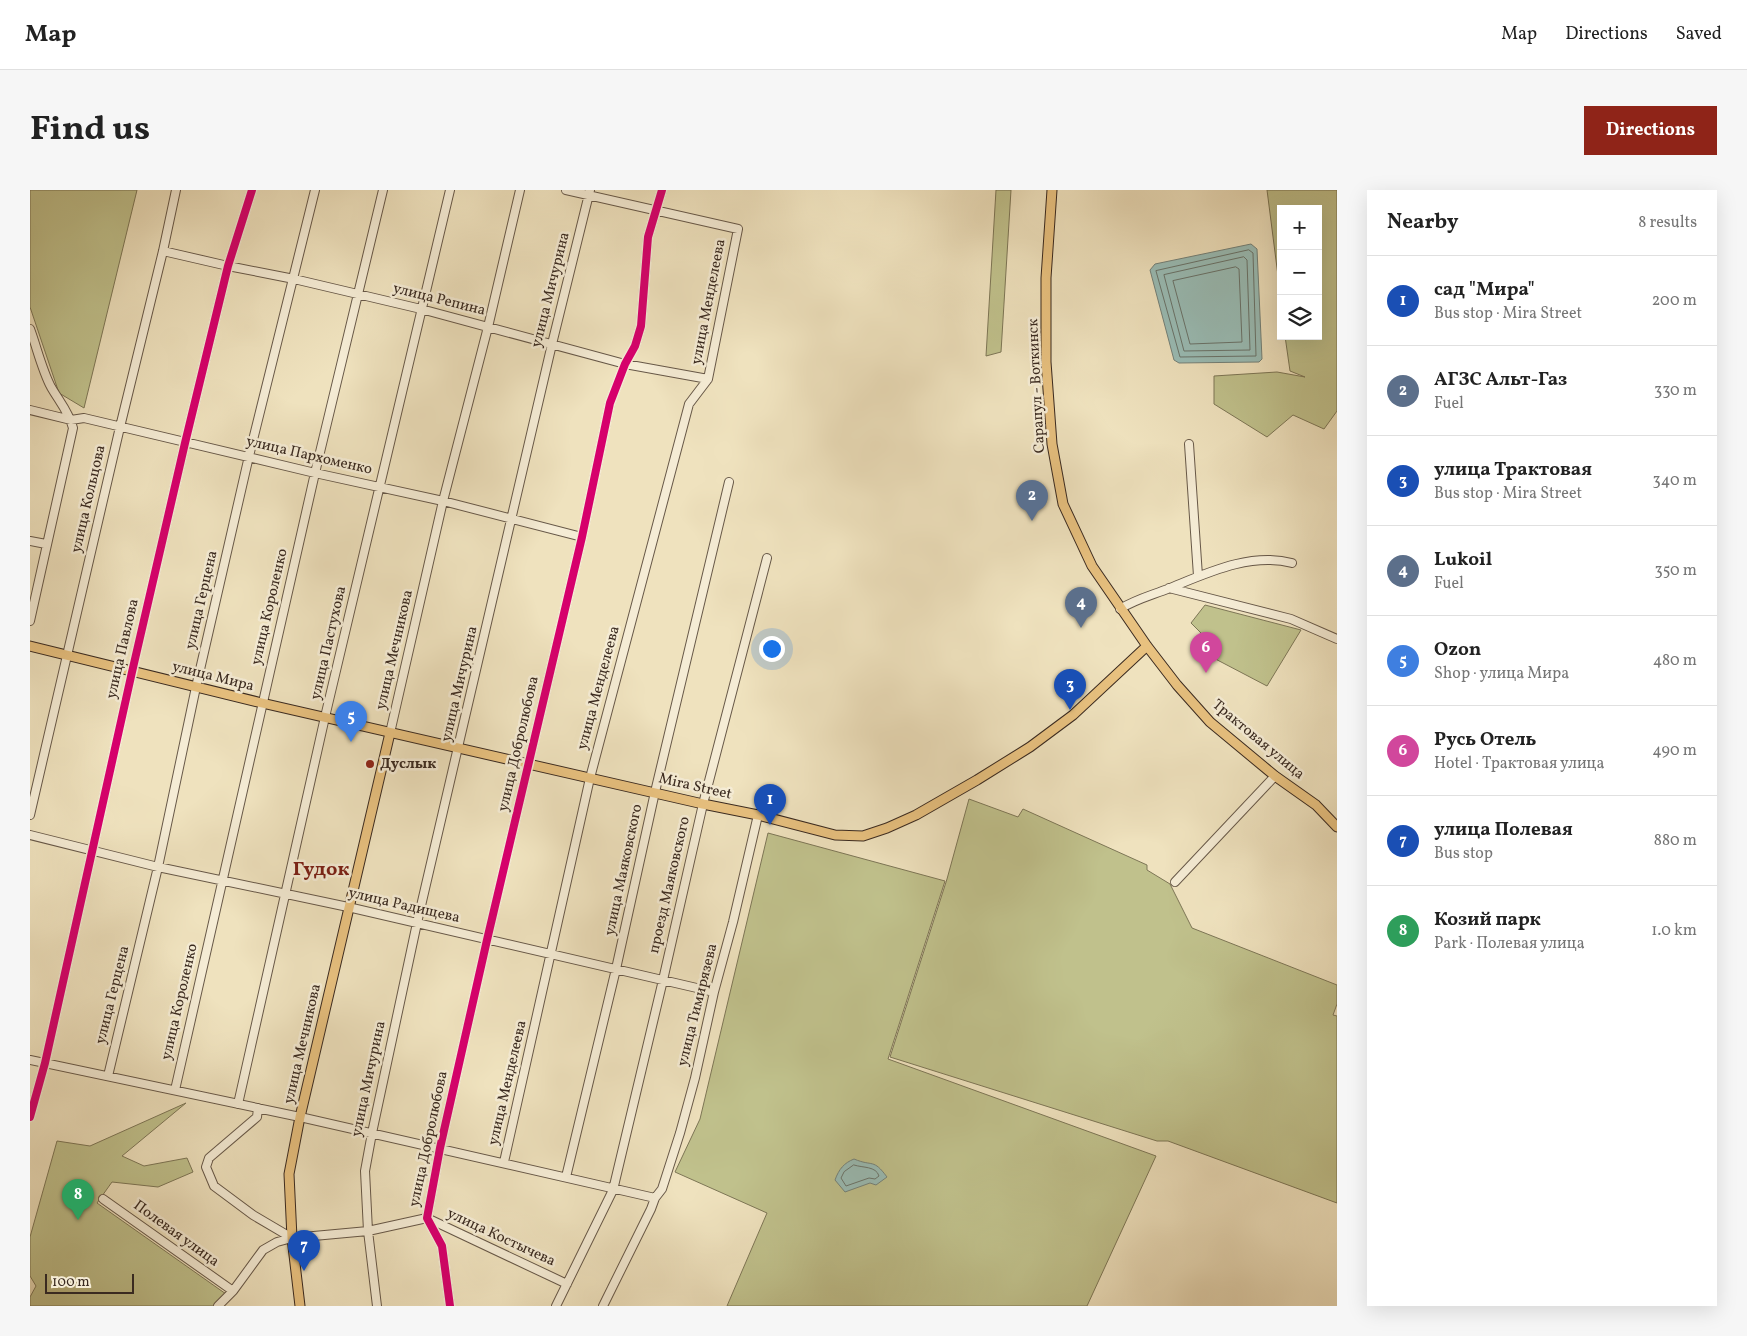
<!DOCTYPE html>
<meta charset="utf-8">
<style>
:root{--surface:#fff;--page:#f6f6f6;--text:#222;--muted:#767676;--line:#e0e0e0;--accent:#8f2418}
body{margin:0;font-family:Vollkorn,serif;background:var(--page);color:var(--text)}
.controls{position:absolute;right:15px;top:15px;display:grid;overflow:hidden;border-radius:0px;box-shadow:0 5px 20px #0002}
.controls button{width:45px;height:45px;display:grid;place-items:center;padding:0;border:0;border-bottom:1px solid var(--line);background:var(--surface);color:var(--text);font:25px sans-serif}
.scale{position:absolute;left:15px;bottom:12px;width:89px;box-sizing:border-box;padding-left:5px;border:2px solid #3a2a20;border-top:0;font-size:14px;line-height:18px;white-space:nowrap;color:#3a2a20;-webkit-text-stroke:4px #f5ecd5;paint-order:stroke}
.you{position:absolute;left:741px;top:458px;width:18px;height:18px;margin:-12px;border:4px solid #fff;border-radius:50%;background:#1a73e8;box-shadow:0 0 0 8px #1a73e833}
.badge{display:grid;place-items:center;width:32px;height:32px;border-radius:50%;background:var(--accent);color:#fff;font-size:16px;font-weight:700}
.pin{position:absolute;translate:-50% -41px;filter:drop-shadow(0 1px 2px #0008)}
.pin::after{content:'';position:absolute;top:26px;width:18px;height:15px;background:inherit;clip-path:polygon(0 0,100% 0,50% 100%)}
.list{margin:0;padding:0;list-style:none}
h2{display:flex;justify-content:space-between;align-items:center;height:65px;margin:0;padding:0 20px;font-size:21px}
h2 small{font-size:16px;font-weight:400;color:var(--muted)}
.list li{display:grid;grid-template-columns:32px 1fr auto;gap:15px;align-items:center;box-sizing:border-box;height:90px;padding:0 20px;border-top:1px solid var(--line)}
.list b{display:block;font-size:19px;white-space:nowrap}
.list p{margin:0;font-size:16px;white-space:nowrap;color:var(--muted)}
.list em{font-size:16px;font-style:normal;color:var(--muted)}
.icon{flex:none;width:28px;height:28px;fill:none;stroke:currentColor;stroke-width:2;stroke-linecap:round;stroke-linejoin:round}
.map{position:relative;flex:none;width:1307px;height:1116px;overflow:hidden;border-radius:0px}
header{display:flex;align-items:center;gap:30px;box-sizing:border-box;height:70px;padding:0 25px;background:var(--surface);border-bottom:1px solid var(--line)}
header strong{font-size:24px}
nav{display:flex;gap:28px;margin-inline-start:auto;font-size:18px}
.intro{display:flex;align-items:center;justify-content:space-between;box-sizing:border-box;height:120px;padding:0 30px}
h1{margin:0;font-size:35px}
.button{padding:12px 22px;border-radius:0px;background:var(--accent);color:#fff;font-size:18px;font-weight:700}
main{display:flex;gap:30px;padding:0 30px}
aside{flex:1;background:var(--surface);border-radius:0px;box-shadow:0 5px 20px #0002}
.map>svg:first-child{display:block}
.green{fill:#c0c18c;stroke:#7d7656}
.water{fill:#9abdb6;stroke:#74827a}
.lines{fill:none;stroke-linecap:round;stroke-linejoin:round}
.shore{stroke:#6a746b;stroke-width:1}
.minor-casing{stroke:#675848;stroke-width:10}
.major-casing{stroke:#3a2a20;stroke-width:11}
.minor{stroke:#f5ecd5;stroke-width:8}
.major{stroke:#e8c17f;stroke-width:9}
.cycleway-casing{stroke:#f5ecd5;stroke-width:11}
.cycleway{stroke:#d6006c;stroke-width:8}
.poi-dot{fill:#8f2418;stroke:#f5ecd5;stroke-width:2}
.labels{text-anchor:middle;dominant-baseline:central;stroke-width:5;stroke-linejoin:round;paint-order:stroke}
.street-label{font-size:15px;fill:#3a2a20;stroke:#f5ecd5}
.poi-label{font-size:15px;font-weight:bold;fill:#3a2a20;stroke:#f5ecd5;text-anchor:start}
.district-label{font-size:20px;font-weight:bold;fill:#7a1f14;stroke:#f5ecd5}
</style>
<header>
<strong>Map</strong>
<nav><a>Map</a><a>Directions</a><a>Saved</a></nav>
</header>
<div class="intro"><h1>Find us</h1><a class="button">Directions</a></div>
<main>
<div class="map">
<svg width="1307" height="1116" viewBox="0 0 1307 1116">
<rect width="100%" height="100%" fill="#efe2be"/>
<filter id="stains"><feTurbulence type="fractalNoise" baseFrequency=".004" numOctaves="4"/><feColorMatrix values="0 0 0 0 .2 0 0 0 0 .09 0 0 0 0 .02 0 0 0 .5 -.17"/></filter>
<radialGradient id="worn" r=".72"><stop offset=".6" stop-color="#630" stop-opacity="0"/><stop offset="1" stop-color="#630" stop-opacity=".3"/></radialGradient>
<path class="green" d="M0,0H107L54,218L29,203L0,117Z
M966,0H981L971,162L956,166Z
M1237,0H1307V221L1294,239L1263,225L1237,247L1184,214V186L1247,182L1275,187L1260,181L1255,146H1288V19H1251V109Z
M1175,415L1271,440L1237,496L1174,463L1180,452L1161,433Z
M939,609L988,627L993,619L1117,675V680L1140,694L1162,738L1307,795V814L1303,825L1307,826V1013L1138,951H1127L860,867L917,689Z
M738,643L915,691L858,869L1126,966L1057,1116H697L737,1023L645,982L670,929Z
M156,913L92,966L114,976L157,968L163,982L128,997L82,992L67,1013L196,1104L183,1116H0V1107L6,1096L0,1086V1047L27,951L60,956Z"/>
<path class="water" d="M1221,54L1227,59L1232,169L1229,172L1149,173L1144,170L1120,80L1125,74Z
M824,969C843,977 843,968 857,987L846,995L840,993L815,1002L805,990C809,979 814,973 824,969Z"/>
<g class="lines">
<path class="shore" d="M1219,60L1223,63L1226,166L1150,167L1126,81Z
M1214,67L1217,70L1220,160L1154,161L1134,85Z
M1206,77L1209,79L1212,152L1160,154L1143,91Z
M824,975C833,978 846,976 849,986L845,989L839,988L816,996L811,988L814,982Z"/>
<g class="minor-casing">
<path id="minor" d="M133,61L198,76L264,89L391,119L595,174L678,189
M0,139C7,158 12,180 21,197C29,211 39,222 43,238L0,431
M0,220L41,230L54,228L285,283L413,311L552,347
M1159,254L1168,386
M0,351L16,354
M1139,398L1261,429L1307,449
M1090,419C1106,409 1123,405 1140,398C1177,383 1221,362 1262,373
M360,543L413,311L458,137L490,0
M0,625L90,237L133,61L146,0
M0,645L128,677L318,717L684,802
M1145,692L1245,586
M0,870L270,927L625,1008
M78,886L128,677L166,497L219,266L285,0
M145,900L285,283L353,0
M208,914L295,527L420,0
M228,918L227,927L179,968L176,977L184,996L223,1025L262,1048
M0,927L15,873L102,482L155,253L198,76L222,0
M474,972L560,588L659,214L678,189L708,39L536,0
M536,987L586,779L625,602L699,292
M73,1009L203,1101
M188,1116L203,1101L233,1060L247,1052L262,1048L338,1041L397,1028L537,1094
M347,1116L338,1041L335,981L342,943L387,733L522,154L560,0
M420,1116L412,1056L397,1028L410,958L457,750L552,347L580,213L595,174L605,156L611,136L618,47L632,0
M526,1116L583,1000L633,790L673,614L737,368
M573,1116L621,1019L625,1008L632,999L650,943L665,888L684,802L703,732L728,625"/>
</g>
<g class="major-casing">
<path id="major" d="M1022,0L1016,88V172L1022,254L1033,314L1062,376L1117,456L1147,495L1180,532L1245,586L1286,615L1307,637
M0,456L232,513L673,614L728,625L805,645L833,646L857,638L886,625L947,590L1000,557L1043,525L1117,456
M270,1116L262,1048L259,984L270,927L360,543"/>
</g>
<use href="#minor" class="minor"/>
<use href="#major" class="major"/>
<g class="cycleway-casing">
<path id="cycleway" d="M0,927L15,873L102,482L155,253L198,76L222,0
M420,1116L412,1056L397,1028L410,958L457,750L552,347L580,213L595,174L605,156L611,136L618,47L632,0"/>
</g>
<use href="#cycleway" class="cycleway"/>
</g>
<circle class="poi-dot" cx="340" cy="574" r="5"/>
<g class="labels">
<g class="street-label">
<text transform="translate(521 100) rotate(-76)">улица Мичурина</text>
<text transform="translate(409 110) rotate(14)">улица Репина</text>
<text transform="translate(679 112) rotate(-79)">улица Менделеева</text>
<text transform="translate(1007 196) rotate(-93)">Сарапул - Воткинск</text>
<text transform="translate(279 266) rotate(13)">улица Пархоменко</text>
<text transform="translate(59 309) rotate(-77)">улица Кольцова</text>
<text transform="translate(172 410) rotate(-77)">улица Герцена</text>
<text transform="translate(240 417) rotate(-77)">улица Короленко</text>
<text transform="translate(299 453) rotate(-77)">улица Пастухова</text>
<text transform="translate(93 459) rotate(-77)">улица Павлова</text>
<text transform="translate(365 460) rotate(-77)">улица Мечникова</text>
<text transform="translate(183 487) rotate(14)">улица Мира</text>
<text transform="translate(430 494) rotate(-77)">улица Мичурина</text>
<text transform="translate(569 498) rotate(-75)">улица Менделеева</text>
<text transform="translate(1228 550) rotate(40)">Трактовая улица</text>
<text transform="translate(489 554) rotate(-77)">улица Добролюбова</text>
<text transform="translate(665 597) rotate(13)">Mira Street</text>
<text transform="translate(594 680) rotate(-78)">улица Маяковского</text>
<text transform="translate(640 695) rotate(-77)">проезд Маяковского</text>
<text transform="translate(374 716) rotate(13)">улица Радищева</text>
<text transform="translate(83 805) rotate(-76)">улица Герцена</text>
<text transform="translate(150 812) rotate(-77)">улица Короленко</text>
<text transform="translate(668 815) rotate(-76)">улица Тимирязева</text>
<text transform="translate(273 854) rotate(-77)">улица Мечникова</text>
<text transform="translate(339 889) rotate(-78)">улица Мичурина</text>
<text transform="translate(478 893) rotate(-77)">улица Менделеева</text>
<text transform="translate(399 949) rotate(-78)">улица Добролюбова</text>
<text transform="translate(146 1044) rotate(36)">Полевая улица</text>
<text transform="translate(471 1048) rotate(25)">улица Костычева</text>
</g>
<g class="poi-label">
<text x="350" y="574">Дуслык</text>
</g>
<g class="district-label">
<text x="291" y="680">Гудок</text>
</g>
</g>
<rect width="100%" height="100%" filter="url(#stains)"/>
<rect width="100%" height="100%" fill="url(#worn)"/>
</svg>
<div class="controls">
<button>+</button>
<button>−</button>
<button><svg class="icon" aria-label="layers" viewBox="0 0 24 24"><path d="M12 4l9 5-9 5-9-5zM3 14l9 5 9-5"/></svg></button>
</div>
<div class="scale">100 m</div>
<div class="you"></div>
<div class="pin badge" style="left:740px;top:635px;background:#1a4fb4">1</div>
<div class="pin badge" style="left:1002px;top:331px;background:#5c6f8a">2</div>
<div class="pin badge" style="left:1040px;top:520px;background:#1a4fb4">3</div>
<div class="pin badge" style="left:1051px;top:438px;background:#5c6f8a">4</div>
<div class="pin badge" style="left:321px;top:552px;background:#3f7fe0">5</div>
<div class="pin badge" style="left:1176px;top:483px;background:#d1479c">6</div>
<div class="pin badge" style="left:274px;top:1081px;background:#1a4fb4">7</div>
<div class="pin badge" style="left:48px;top:1030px;background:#2e9e5b">8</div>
</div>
<aside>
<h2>Nearby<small>8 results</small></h2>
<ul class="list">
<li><span class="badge" style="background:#1a4fb4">1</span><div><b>сад &quot;Мира&quot;</b><p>Bus stop · Mira Street</p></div><em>200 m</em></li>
<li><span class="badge" style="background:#5c6f8a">2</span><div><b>АГЗС Альт-Газ</b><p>Fuel</p></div><em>330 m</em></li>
<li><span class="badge" style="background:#1a4fb4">3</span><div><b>улица Трактовая</b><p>Bus stop · Mira Street</p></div><em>340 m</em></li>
<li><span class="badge" style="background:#5c6f8a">4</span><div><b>Lukoil</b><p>Fuel</p></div><em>350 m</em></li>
<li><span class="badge" style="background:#3f7fe0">5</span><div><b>Ozon</b><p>Shop · улица Мира</p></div><em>480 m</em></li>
<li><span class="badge" style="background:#d1479c">6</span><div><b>Русь Отель</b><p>Hotel · Трактовая улица</p></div><em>490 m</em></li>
<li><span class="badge" style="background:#1a4fb4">7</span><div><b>улица Полевая</b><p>Bus stop</p></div><em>880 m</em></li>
<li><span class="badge" style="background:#2e9e5b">8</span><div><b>Козий парк</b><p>Park · Полевая улица</p></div><em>1.0 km</em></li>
</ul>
</aside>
</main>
